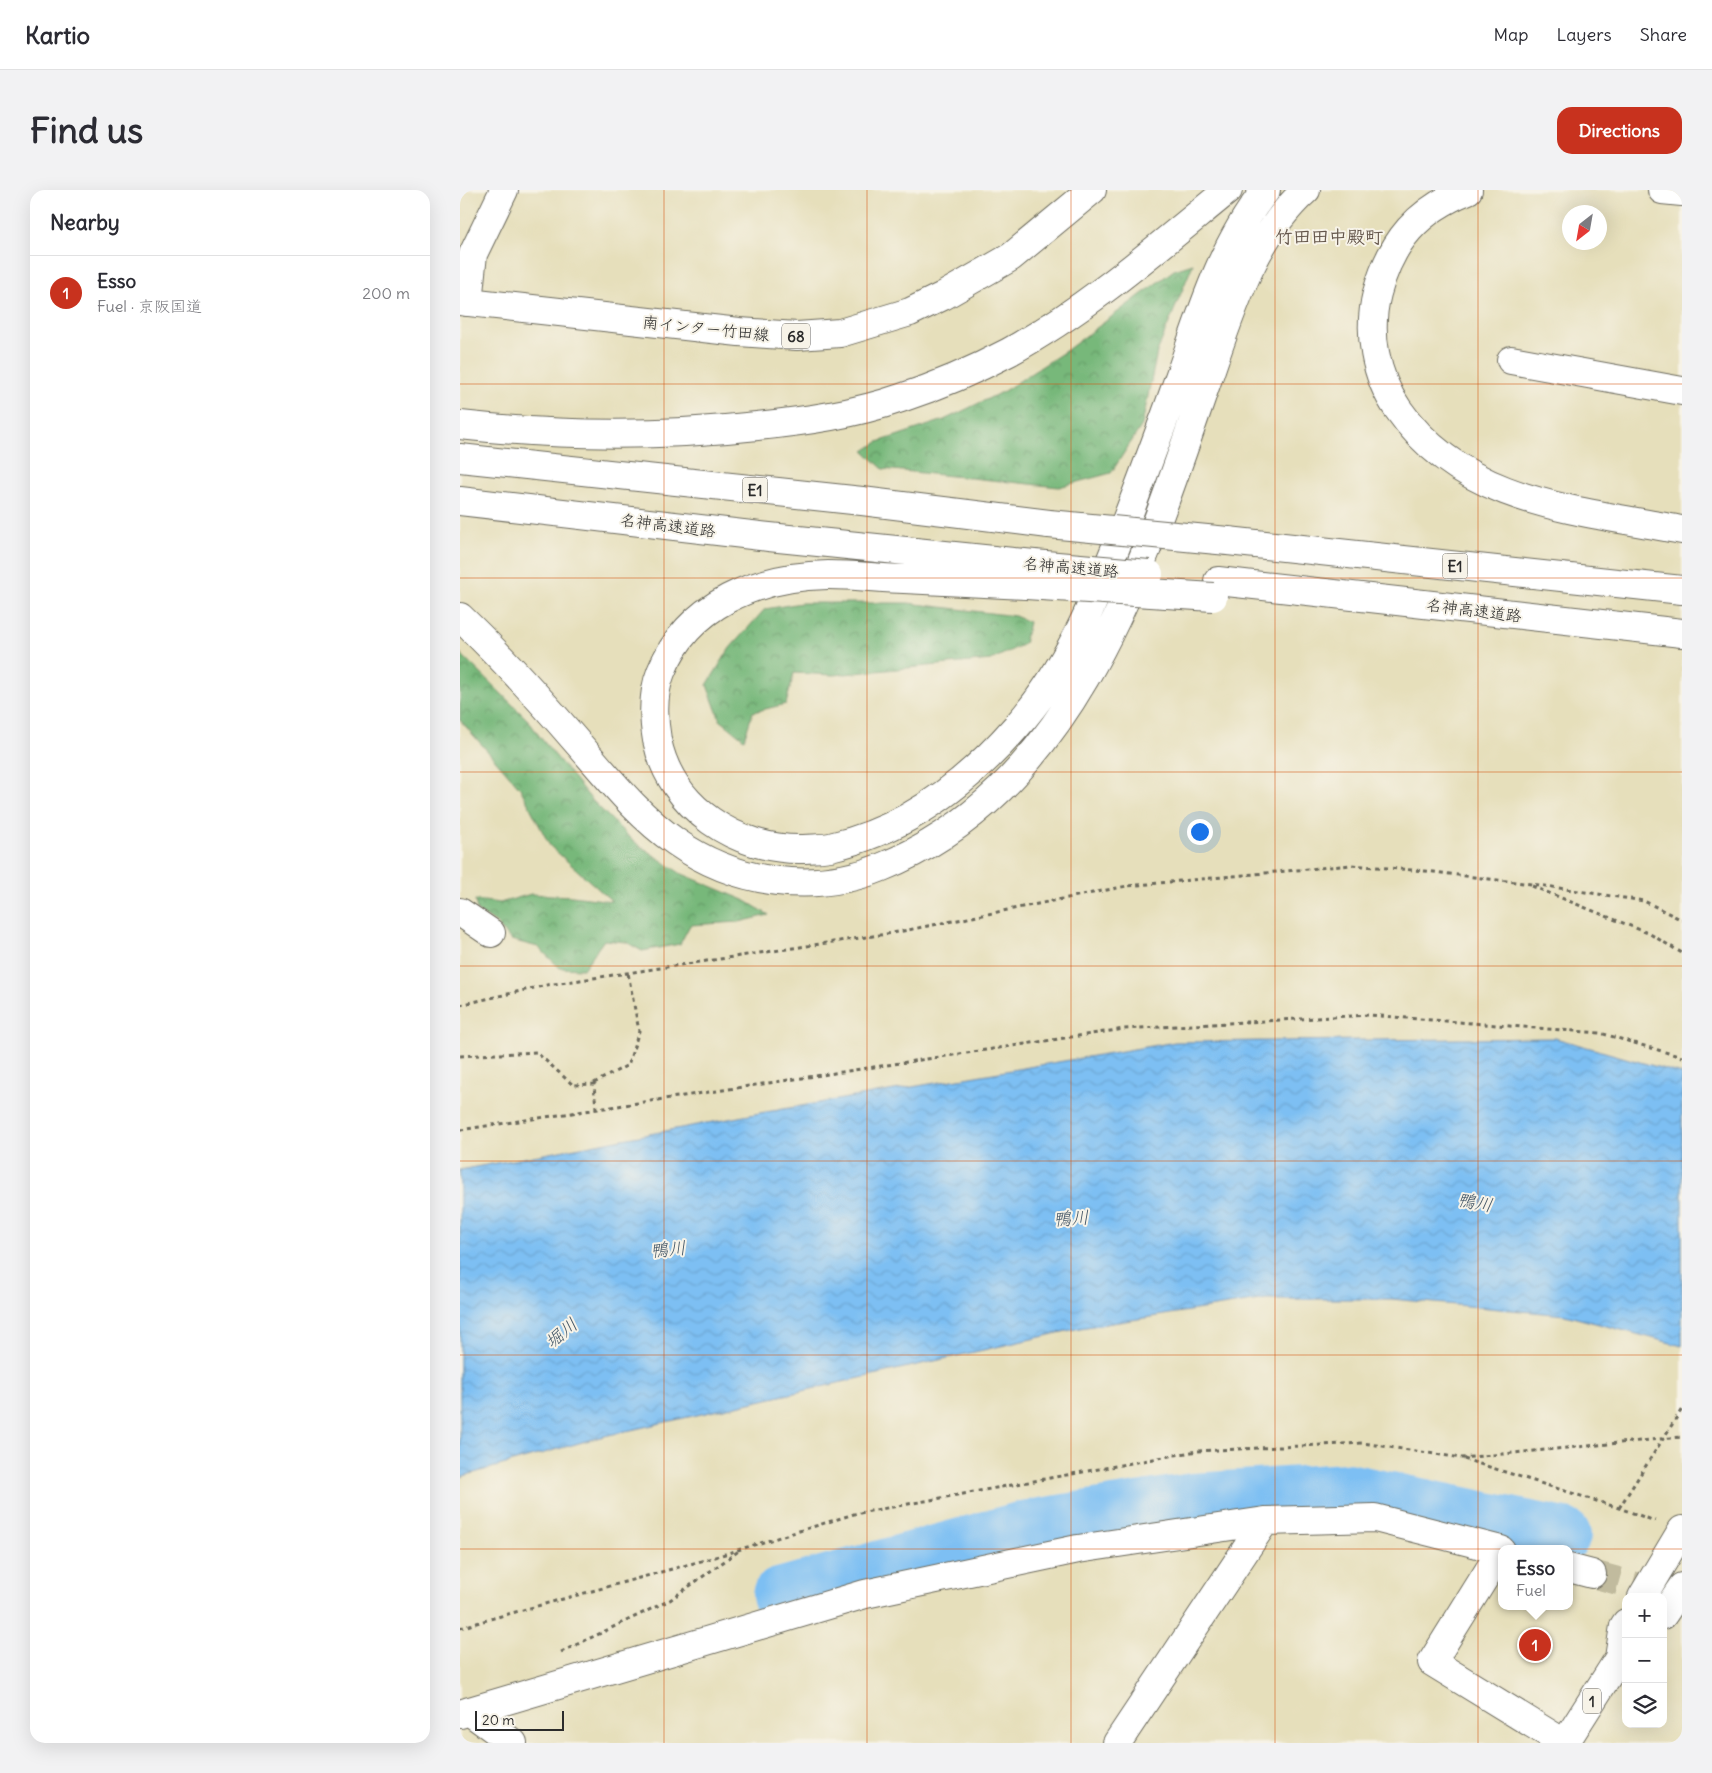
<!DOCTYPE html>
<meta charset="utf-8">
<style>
:root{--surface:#fff;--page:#f2f2f3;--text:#2b2b33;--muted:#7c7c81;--line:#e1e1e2;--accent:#c8321e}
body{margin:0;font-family:Delius,"Klee One",sans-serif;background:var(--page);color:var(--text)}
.controls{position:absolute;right:15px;bottom:15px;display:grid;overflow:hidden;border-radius:10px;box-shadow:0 5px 20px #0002}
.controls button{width:45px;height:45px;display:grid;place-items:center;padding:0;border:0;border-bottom:1px solid var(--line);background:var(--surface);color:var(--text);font:25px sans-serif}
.compass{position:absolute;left:1102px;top:15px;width:45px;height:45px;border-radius:50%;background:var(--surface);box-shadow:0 5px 20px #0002;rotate:211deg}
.scale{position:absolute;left:15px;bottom:12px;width:89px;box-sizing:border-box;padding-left:5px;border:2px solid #2b2b2b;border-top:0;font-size:14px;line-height:18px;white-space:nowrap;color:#2b2b2b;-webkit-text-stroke:4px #f7f3e8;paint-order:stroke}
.you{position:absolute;left:739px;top:641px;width:18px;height:18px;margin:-12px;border:4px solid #fff;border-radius:50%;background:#1a73e8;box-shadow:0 0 0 8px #1a73e833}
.badge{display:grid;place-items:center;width:32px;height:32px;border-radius:50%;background:var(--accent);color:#fff;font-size:16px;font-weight:700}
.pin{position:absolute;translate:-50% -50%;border:2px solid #fff;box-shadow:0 1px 5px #0006}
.popup{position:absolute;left:1038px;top:1355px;width:75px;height:65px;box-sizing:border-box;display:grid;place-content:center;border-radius:10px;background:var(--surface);filter:drop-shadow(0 1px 4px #0005);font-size:16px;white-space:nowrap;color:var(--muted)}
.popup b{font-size:19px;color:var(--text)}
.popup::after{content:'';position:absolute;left:50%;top:100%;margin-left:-10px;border:10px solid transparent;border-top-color:var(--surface)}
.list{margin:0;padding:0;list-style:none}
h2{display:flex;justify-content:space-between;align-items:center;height:65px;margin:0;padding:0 20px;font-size:21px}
h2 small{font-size:16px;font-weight:400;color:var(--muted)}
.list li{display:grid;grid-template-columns:32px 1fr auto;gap:15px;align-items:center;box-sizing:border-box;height:75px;padding:0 20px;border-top:1px solid var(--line)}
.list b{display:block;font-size:19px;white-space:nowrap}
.list p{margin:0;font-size:16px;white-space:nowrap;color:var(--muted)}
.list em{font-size:16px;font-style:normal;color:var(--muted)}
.icon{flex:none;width:28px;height:28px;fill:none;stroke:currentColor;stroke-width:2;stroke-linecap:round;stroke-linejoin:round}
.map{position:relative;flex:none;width:1222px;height:1553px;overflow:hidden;border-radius:15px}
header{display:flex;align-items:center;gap:30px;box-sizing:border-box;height:70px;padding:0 25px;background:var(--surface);border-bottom:1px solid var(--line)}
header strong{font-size:24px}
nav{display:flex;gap:28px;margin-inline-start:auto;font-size:18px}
.intro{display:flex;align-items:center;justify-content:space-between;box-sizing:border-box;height:120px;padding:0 30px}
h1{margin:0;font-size:35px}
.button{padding:12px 22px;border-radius:15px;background:var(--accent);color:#fff;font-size:18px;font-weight:700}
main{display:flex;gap:30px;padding:0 30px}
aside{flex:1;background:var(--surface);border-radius:15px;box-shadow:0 5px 20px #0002}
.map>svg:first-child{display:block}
.forest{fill:url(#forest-crowns);stroke:#517252}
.water{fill:url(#water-waves);stroke:#54758f}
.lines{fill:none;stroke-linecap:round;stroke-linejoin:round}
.river{stroke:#7dbff3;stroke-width:54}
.minor-tunnel{stroke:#c1bb9e;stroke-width:28;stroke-dasharray:28 14;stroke-linecap:butt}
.minor-casing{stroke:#6c6a5d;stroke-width:30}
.major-casing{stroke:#6c6a5d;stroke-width:30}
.highway-casing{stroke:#6c6a5d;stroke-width:30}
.path{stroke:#6c6a5d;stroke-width:3;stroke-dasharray:4 4;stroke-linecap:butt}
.minor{stroke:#fff;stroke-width:28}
.major{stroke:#fff;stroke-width:28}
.highway{stroke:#fff;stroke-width:28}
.highway-bridge-casing{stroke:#6c6a5d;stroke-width:30;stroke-linecap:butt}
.path-bridge{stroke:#6c6a5d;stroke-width:3;stroke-dasharray:4 4;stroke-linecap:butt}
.highway-bridge{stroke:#fff;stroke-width:28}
.grid{fill:none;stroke:#d5540f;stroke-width:1;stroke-opacity:0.55}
.labels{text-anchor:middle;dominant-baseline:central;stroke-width:4;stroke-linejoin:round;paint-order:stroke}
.shield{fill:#f7f3e8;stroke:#686764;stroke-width:1}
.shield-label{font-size:15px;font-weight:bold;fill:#2b2b2b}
.street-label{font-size:16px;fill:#2b2b2b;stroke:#f7f3e8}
.neighbourhood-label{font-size:18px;font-weight:bold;fill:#65574c;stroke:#f7f3e8}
.water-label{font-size:18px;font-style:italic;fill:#445767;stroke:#f7f3e8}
</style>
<header>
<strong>Kartio</strong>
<nav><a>Map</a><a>Layers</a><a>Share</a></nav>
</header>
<div class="intro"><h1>Find us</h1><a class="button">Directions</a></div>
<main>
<aside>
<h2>Nearby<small></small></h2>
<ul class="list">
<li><span class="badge">1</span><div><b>Esso</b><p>Fuel · 京阪国道</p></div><em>200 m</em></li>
</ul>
</aside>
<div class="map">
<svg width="1222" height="1553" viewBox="0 0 1222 1553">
<defs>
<pattern id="forest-crowns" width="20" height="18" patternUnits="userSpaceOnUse" patternTransform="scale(1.25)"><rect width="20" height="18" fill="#77b87a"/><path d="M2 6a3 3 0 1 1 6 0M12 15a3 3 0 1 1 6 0" fill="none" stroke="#629664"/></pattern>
<pattern id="water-waves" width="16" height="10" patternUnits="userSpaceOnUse" patternTransform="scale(1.25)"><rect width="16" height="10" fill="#7dbff3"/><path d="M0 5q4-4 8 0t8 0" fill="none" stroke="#6ca4d0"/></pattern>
</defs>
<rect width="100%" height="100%" fill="#f7f3e8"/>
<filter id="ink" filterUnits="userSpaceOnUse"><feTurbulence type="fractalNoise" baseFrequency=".02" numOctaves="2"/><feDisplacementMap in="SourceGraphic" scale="10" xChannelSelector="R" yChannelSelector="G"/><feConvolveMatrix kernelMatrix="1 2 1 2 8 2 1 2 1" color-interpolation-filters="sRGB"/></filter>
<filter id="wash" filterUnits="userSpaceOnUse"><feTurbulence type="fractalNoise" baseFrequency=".0096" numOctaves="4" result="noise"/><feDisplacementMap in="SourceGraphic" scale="20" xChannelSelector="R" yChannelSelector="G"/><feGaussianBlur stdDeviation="1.12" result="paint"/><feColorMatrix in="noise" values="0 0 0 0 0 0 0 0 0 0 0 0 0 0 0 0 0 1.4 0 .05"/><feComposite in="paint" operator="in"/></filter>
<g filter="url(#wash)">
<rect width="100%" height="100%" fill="#e6dfbb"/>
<path class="forest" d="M733,74L697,162L682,235L651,283L599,297L423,279L404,261L418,252L484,230L544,201L607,160L714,80Z
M341,413H448L555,426L569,432L564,454L531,470L374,485L334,483L326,514L293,522L284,549L260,530L247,495L270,458L305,419Z
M0,463L68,530L80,547L131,609L173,651L220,683L284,710L309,725L279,732L230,735L220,754L182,761L166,752L144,750L123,779L100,778L78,757L51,750L36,733L17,721L15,710L40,713L71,704L112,706L152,711L90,656L60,598L0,530Z"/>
<path class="water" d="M1095,848L1222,884V1156L1105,1125L931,1109H806L620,1138L140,1247L0,1287V980L300,923L715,852Z"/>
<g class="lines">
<path class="river" d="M319,1405L563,1338L733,1310L887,1300L1104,1345"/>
</g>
</g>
<g filter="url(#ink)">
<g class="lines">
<path class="minor-tunnel" d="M1132,1384L1209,1405"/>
<g class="minor-casing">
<path id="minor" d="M8,112L13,64L44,0
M1051,170L1222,201
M0,722L31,743
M1041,1361L972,1472L1104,1553
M1109,1378L1132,1384
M9,1521L53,1553
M0,1524L405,1404L618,1359L805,1331L915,1328L1041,1360
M657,1553L805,1331"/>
</g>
<g class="major-casing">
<path id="major" d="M0,111L279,142L337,146L380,143L450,122L483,106L551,67L632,0"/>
</g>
<g class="highway-casing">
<path id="highway" d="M1008,0C958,20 931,51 917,103C907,142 915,186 938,219C1004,314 1118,320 1222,340
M1202,0L1222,2
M0,235C99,246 198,247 297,236C346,231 395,224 441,208C478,196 515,180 549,162C629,118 698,57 768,0
M0,268L402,311L589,334
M0,311L309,347L574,374
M768,351L1222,400
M758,391L1222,443
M566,395C526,393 485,391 444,389C419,388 393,385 368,385C298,386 228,414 201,482C192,504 193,527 197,550C211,618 277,661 344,659C354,658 364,659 374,656C448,639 507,593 556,537C606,481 634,413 661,344C682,289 703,234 722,179C743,118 764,51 806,0
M0,427C41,466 79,508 116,551C147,586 177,625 216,652C276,694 354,705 422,677C617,598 684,372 747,191C770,125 792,48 846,0
M1182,1407L1222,1340
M1203,1425L1222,1397
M1105,1553L1159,1468L1164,1436L1166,1433"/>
</g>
<path class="path" d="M1072,696L1190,744L1222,763
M0,815L87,795L433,743L667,696L891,675L965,681L1079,695L1184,711L1222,730
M0,866L76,862L113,895L134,894L136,919
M134,893L168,875L179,841L168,783
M0,940L664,839L908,825L1140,843L1222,867
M1004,1269L1159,1318L1195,1331
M0,1438L30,1429L252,1368L394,1324L737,1261L903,1253L1001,1268L1222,1247
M101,1462L210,1410L280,1360"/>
<use href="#minor" class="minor"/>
<use href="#major" class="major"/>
<use href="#highway" class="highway"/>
<g class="highway-bridge-casing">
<path id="highway-bridge" d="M589,334L768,351
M574,374L689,384
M566,395L753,407"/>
</g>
<path class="path-bridge" d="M1159,1318L1222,1219"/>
<use href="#highway-bridge" class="highway-bridge"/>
</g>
</g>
<path class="grid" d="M204,0V1553M407,0V1553M611,0V1553M815,0V1553M1018,0V1553M0,194H1222M0,388H1222M0,582H1222M0,776H1222M0,971H1222M0,1165H1222M0,1359H1222"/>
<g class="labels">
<g class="shield">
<rect x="322" y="133.5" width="28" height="25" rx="4"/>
<rect x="282.5" y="287.5" width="25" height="25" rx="4"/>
<rect x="982.5" y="363.5" width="25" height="25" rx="4"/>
<rect x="1123" y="1498.5" width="18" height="25" rx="4"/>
</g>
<g class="shield-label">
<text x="336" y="146">68</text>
<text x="295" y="300">E1</text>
<text x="995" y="376">E1</text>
<text x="1132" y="1511">1</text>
</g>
<g class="street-label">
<text transform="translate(246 138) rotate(6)">南インター竹田線</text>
<text transform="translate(208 335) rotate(7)">名神高速道路</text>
<text transform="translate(611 377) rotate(5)">名神高速道路</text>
<text transform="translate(1014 420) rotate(7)">名神高速道路</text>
</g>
<g class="neighbourhood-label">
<text x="869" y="46">竹田田中殿町</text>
</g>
<g class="water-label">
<text transform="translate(1015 1012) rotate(10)">鴨川</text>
<text transform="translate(611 1028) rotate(-4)">鴨川</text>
<text transform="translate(208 1059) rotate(-6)">鴨川</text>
<text transform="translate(101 1143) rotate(-40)">堀川</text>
</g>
</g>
</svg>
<div class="controls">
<button>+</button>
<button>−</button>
<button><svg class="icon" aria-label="layers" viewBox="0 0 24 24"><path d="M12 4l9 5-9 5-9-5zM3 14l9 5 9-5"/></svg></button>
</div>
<svg class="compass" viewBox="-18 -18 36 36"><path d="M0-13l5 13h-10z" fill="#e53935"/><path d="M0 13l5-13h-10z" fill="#7c7c81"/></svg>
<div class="scale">20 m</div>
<div class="you"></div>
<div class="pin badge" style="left:1075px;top:1455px">1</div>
<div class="popup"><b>Esso</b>Fuel</div>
</div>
</main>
